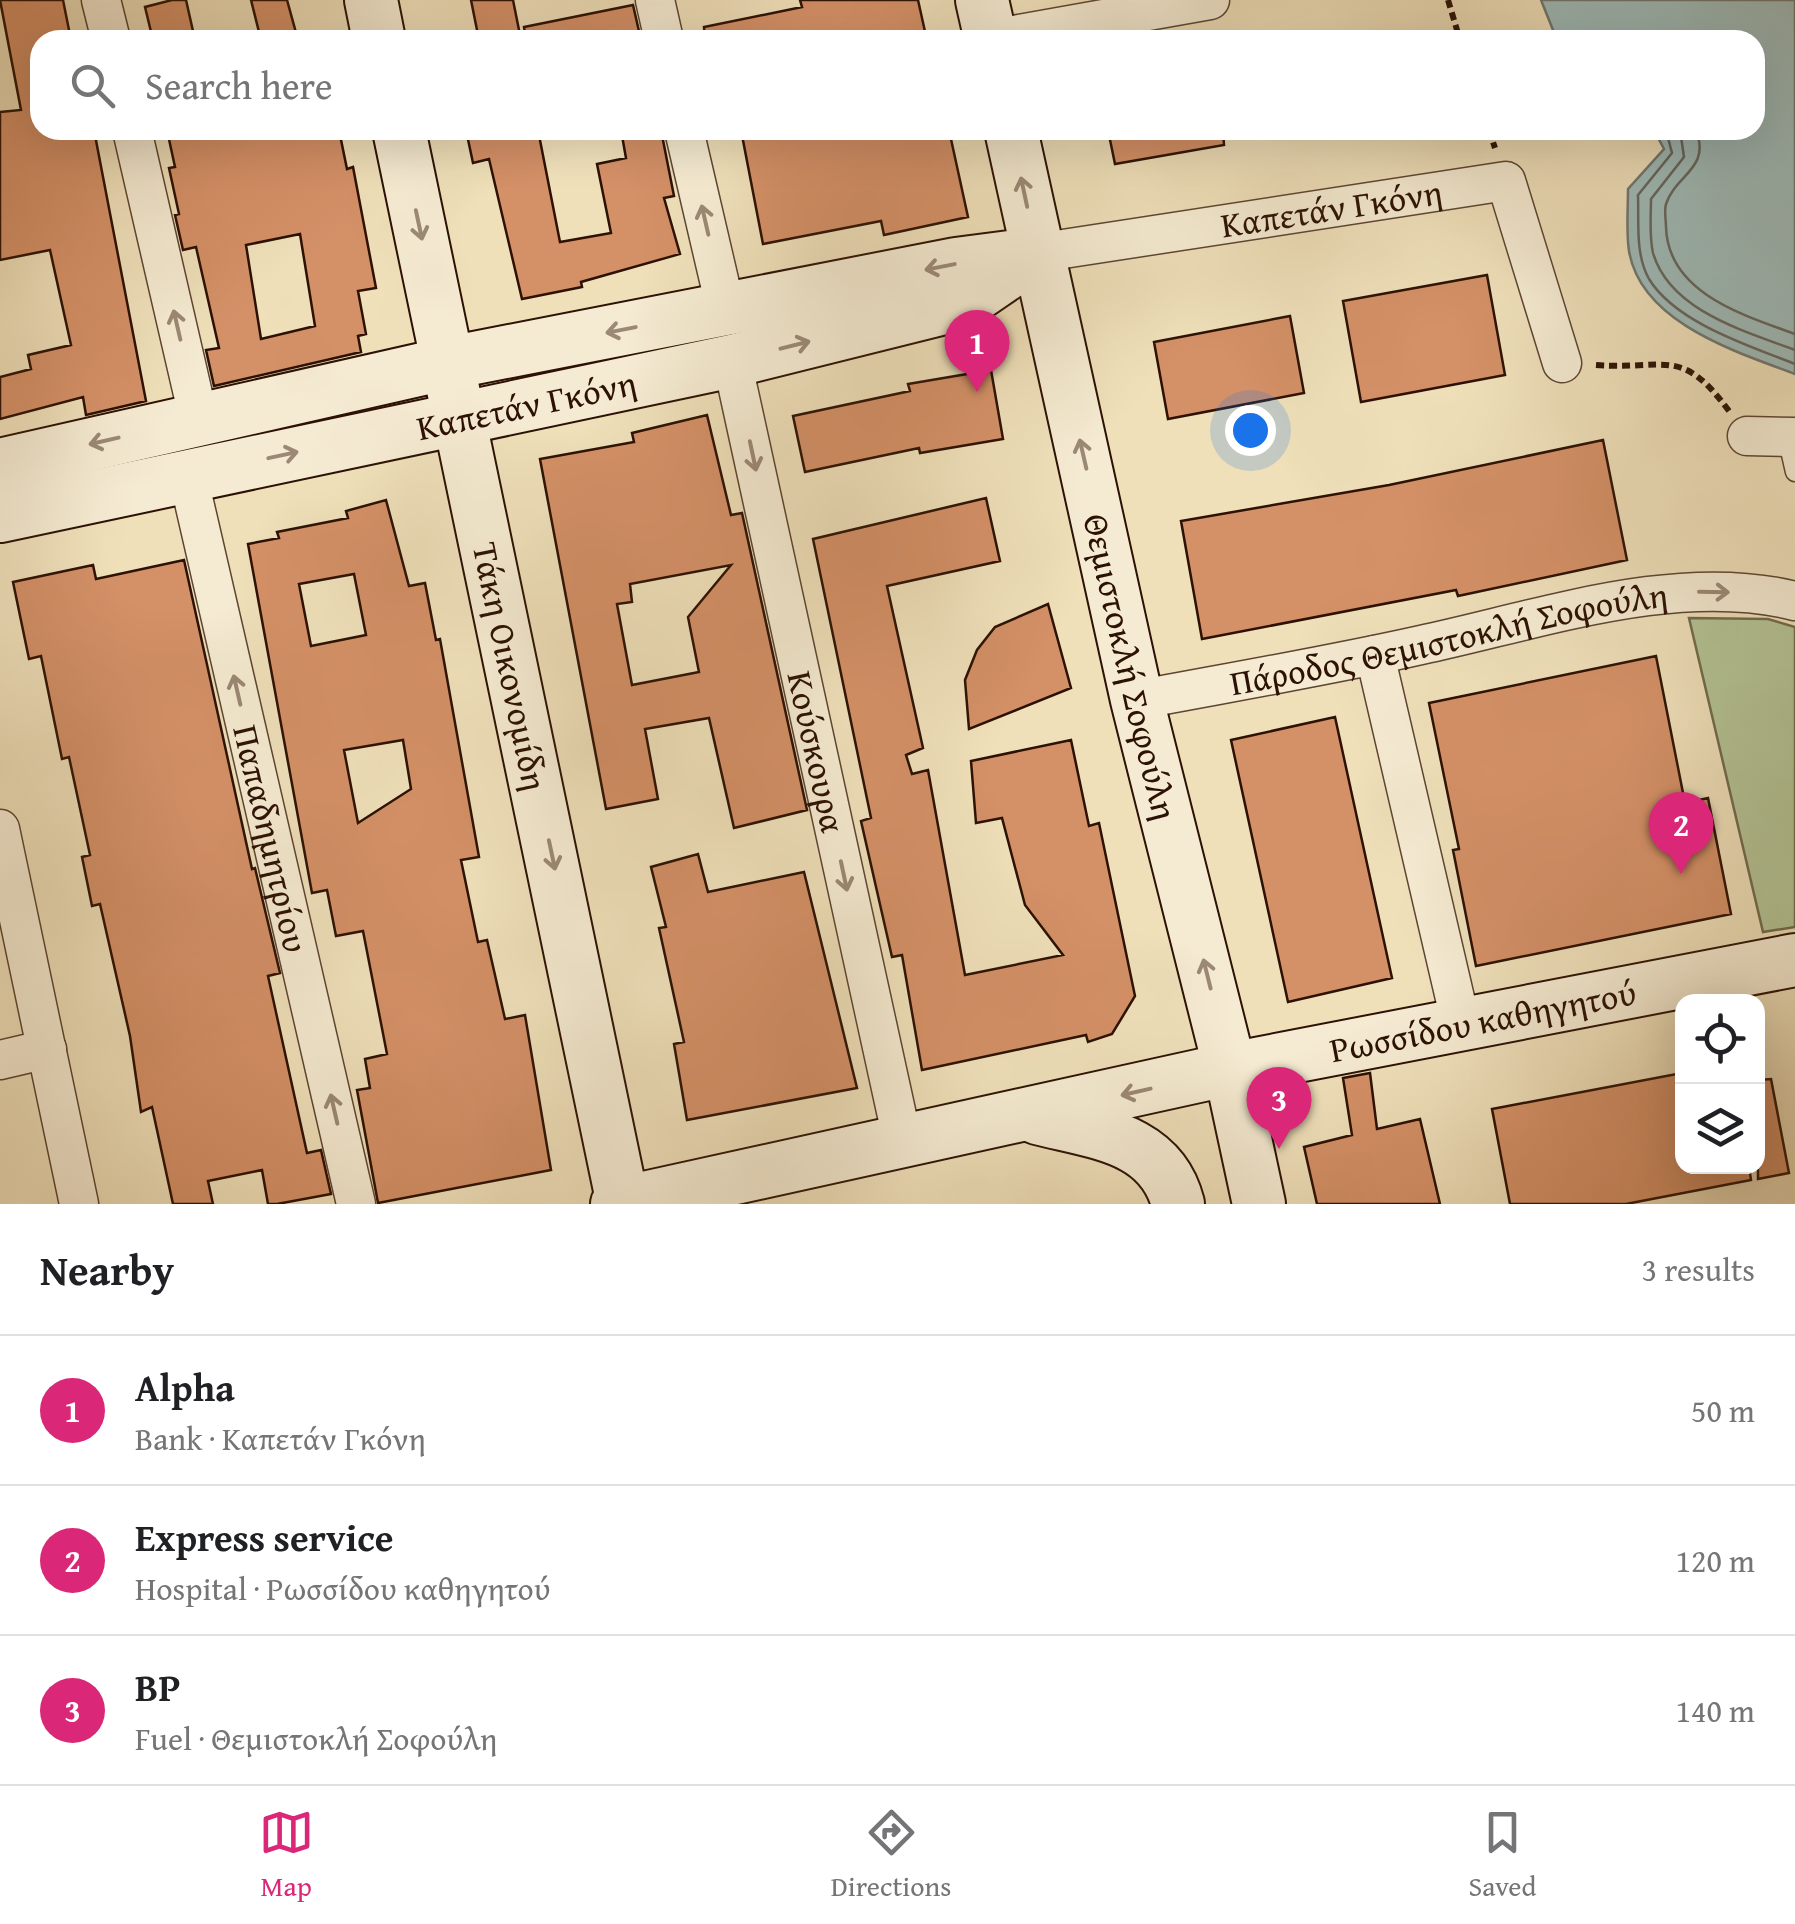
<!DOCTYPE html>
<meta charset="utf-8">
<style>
:root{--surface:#fff;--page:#f2f2f2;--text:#202124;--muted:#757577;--line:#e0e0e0;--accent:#db2777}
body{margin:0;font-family:"Gentium Book Plus",serif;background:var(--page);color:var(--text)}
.controls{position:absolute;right:30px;bottom:30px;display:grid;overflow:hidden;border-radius:20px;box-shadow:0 10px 40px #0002}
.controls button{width:90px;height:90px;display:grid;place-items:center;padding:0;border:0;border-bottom:2px solid var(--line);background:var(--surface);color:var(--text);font:50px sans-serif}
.you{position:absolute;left:1250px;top:430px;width:35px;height:35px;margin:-25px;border:8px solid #fff;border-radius:50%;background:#1a73e8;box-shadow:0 0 0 15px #1a73e833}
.badge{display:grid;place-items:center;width:65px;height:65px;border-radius:50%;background:var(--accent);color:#fff;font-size:32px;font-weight:700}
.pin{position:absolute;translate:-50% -82px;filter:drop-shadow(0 2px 5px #0008)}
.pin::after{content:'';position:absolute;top:52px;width:35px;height:30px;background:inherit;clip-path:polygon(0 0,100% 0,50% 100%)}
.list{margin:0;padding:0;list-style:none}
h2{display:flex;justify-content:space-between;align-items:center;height:130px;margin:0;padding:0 40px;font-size:42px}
h2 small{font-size:32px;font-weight:400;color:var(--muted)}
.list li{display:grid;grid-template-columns:65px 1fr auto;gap:30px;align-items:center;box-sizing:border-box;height:150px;padding:0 40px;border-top:2px solid var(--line)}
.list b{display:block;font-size:38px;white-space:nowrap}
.list p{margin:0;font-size:32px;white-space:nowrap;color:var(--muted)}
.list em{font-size:32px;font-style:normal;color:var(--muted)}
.icon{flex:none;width:55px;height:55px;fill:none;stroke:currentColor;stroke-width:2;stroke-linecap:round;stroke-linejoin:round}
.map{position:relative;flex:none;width:1795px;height:1204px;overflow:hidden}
.search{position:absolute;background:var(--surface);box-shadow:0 10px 40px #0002;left:30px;right:30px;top:30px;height:110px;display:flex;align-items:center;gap:25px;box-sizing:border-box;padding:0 35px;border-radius:30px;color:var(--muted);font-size:38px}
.sheet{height:580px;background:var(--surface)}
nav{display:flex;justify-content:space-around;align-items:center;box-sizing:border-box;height:140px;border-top:2px solid var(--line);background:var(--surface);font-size:28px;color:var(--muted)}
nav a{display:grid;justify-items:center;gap:5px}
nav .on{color:var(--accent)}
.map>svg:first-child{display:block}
.green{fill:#b3c395;stroke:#706a4c;stroke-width:2.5}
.water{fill:#9ebbb9;stroke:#707771;stroke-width:2.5}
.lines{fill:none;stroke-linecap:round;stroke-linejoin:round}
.shore{stroke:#65665e;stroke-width:2.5}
.building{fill:#d49067;stroke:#2c1104;stroke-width:2.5;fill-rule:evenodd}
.lane-casing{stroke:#5d4532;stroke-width:21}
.street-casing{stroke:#5d4532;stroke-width:41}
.secondary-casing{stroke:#2c1104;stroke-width:56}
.path{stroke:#2c1104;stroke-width:6;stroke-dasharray:8 5;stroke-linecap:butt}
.lane{stroke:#f5ebd2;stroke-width:18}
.street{stroke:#f5ebd2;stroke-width:38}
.secondary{stroke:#f5ebd2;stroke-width:52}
.oneway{stroke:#9b8975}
.labels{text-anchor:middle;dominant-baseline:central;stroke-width:10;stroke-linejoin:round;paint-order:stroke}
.street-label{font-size:35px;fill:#2c1104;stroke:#f5ebd2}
</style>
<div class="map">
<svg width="1795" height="1204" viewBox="0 0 1795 1204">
<rect width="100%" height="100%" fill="#efe0ba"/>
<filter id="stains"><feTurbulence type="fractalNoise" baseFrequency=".002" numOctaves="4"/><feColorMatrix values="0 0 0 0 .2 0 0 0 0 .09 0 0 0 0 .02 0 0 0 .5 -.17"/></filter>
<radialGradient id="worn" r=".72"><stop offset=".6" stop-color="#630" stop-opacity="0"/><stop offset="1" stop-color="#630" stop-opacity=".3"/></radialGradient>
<path class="green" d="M1689,618L1768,619L1795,627V927L1763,932Z"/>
<path class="water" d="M1541,0H1795V374C1737,352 1641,323 1629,251C1626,232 1628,210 1628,189L1664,149L1654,130H1755V40H1557Z"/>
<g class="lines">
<path class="shore" d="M1666,130L1672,153L1638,195C1639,222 1635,254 1649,279C1676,323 1750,346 1795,364
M1680,130L1684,157L1651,199C1651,216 1649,236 1653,253C1670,311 1745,331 1795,350
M1696,130C1711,169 1676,174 1666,204C1664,210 1666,221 1666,227C1668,293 1743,315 1795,334"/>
</g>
<path class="building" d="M0,0H63L71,40H40V130H94L146,401L86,415L83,397L0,419V377L31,369L28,355L71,345L50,250L0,260V112L21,110Z
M172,0H186L195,40H153L145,7Z
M251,0H287L298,40H261Z
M471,0H513L521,40H479Z
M800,0H918L926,36L911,40H705L704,27L802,7Z
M633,5L641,40H526L524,27Z
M167,130H339L347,169L353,167L376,288L358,291L366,334L358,336L361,352L214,386L206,350L219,348L196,247L183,250L175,215L179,214L169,168L175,167ZM300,234L315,326L261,339L246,245Z
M466,130H538L560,242L611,233L597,164L626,158L621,130H661L674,196L664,198L680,254L581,282L582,287L522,299L489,159L473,163Z
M741,130H949L968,217L884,235L881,221L763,244Z
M1108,130H1223L1224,145L1115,164Z
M1487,275L1505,375L1361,402L1343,301Z
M1290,316L1304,393L1168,419L1154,342Z
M991,370L1003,439L920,453L919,448L805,472L793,416L910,391L908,384Z
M707,415L731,515L742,513L807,810L734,828L709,718L645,729L658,799L606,809L540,459L634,442L632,433ZM731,565L688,617L699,672L632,685L617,604L632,602L630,584Z
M1603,440L1627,560L1458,596L1456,590L1202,639L1181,521L1389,485Z
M986,498L1000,561L887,586L923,748L906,755L912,774L928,770L965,975L1063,955L1025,905L1002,818L976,823L971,761L1071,740L1089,826L1099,823L1135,996L1112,1034L1088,1042L1086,1035L922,1070L902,955L892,957L861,821L871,818L813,539Z
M386,500L409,586L425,583L436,640L440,639L479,857L461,860L478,942L487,940L505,1019L525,1015L551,1170L378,1203L357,1090L370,1088L365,1059L387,1054L363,931L336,936L327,890L312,893L248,544L279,538L277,532L348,518L346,511ZM354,574L366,635L311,646L299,584ZM403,740L411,789L358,823L344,750Z
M184,560L252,869L255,868L280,973L268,976L307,1153L321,1150L331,1194L277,1204H268L262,1170L208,1181L213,1204H173L152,1107L141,1112L130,1036L100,904L92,906L82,857L90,855L69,757L62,759L41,656L29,659L13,582L93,565L96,579Z
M1048,604L1071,688L969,729L965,680L977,650L995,627Z
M1656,656L1685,803L1708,798L1731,914L1476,966L1453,850L1459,849L1429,703Z
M1335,717L1392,978L1288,1002L1231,740Z
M698,854L708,892L804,872L857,1088L687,1120L674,1044L684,1042L659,928L666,927L651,867Z
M1370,1073L1377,1129L1420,1119L1440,1204H1317L1304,1147L1352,1135L1343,1078Z
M1682,1073V1166H1749L1751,1180L1626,1204H1510L1492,1109Z
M1771,1079L1789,1173L1758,1179V1080Z"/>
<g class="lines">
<g class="lane-casing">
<path id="lane" d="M1787,437L1795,472"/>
</g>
<g class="street-casing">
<g id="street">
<path d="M101,0L111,40"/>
<path d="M655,0L664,40"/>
<path d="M991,39L1210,0"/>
<path d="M132,130L199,420"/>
<path d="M684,130L726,310"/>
<path id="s1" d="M1037,253L1506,181L1562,363"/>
<path id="s2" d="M732,361L903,1143"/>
<path d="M1747,436L1795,437"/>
<path id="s3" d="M188,476L356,1204"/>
<path d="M1375,655L1461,1024"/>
<path id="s4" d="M1137,700C1232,682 1327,666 1421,645C1539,620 1676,571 1795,601"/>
<path d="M0,829L79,1204"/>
<path d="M0,1060L47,1049"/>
</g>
</g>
<g class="secondary-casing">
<g id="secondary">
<path d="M371,0L379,40"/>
<path d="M982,0L991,40"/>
<path id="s5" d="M399,130L623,1204"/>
<path id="s6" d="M1011,130L1137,700L1230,1069L1259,1204"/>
<path d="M0,465L449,363L956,264L1025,255"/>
<path id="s7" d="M0,516L732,361L964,303L1037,253"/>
<path d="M1037,1118C1095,1133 1161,1137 1178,1204"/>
<path id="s8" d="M617,1204L1230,1069L1795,960"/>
</g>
</g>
<path class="path" d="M1448,0L1460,40
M1489,130L1495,148
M1596,365C1668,370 1681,346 1729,411"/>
<use href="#lane" class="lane"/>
<use href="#street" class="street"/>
<use href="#secondary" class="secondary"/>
</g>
<defs><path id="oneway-shaft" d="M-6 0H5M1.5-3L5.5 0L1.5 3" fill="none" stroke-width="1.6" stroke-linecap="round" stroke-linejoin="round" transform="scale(2.5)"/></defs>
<g class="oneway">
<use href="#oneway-shaft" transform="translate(1024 192) rotate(-102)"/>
<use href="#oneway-shaft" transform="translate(705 220) rotate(-103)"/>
<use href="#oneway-shaft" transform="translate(419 225) rotate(78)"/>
<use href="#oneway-shaft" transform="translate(940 267) rotate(169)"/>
<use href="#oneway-shaft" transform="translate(177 325) rotate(-103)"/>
<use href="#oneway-shaft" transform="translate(621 330) rotate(169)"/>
<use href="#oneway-shaft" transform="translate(795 345) rotate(-14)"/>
<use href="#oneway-shaft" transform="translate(104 441) rotate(167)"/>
<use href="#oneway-shaft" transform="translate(1083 454) rotate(-103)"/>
<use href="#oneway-shaft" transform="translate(283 455) rotate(-12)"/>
<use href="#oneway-shaft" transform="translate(753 456) rotate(78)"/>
<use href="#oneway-shaft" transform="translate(1714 592) rotate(1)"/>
<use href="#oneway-shaft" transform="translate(237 690) rotate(-103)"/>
<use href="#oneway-shaft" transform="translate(552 855) rotate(78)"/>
<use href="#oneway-shaft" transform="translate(844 876) rotate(78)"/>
<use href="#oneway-shaft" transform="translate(1207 974) rotate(-104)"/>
<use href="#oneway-shaft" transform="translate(1136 1092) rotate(167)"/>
<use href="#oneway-shaft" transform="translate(334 1109) rotate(-103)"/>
</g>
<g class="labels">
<g class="street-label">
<text stroke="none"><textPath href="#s1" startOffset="298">Καπετάν Γκόνη</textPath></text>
<text stroke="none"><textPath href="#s7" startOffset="538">Καπετάν Γκόνη</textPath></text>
<text stroke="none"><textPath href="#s4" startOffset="318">Πάροδος Θεμιστοκλή Σοφούλη</textPath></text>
<text stroke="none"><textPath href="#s5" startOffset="548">Τάκη Οικονομίδη</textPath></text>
<text stroke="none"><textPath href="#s6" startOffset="550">Θεμιστοκλή Σοφούλη</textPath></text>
<text stroke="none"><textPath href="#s2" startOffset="400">Κούσκουρα</textPath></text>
<text stroke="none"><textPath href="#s3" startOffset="372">Παπαδημητρίου</textPath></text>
<text stroke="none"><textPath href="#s8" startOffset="885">Ρωσσίδου καθηγητού</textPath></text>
</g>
</g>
<rect width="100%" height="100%" filter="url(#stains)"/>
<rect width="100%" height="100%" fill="url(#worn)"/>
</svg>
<div class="controls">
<button><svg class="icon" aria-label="locate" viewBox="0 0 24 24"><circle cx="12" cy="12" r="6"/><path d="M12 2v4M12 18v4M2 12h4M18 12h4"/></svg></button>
<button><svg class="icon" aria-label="layers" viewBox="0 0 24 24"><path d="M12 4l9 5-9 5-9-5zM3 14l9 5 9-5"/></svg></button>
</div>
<div class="you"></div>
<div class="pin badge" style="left:977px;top:392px">1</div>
<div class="pin badge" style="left:1681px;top:874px">2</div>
<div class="pin badge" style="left:1279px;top:1149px">3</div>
<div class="search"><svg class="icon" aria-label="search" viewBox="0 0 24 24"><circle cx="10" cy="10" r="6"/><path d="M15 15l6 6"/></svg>Search here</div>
</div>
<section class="sheet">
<h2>Nearby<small>3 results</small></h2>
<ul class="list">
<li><span class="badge">1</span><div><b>Alpha</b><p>Bank · Καπετάν Γκόνη</p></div><em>50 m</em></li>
<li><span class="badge">2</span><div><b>Express service</b><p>Hospital · Ρωσσίδου καθηγητού</p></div><em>120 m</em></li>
<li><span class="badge">3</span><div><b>BP</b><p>Fuel · Θεμιστοκλή Σοφούλη</p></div><em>140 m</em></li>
</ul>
</section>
<nav>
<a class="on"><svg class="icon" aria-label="map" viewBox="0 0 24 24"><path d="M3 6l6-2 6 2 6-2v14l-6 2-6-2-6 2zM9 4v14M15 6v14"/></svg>Map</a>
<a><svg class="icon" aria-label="directions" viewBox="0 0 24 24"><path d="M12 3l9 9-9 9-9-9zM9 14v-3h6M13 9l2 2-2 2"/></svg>Directions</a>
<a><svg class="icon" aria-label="saved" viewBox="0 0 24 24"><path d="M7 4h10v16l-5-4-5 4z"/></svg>Saved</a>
</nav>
